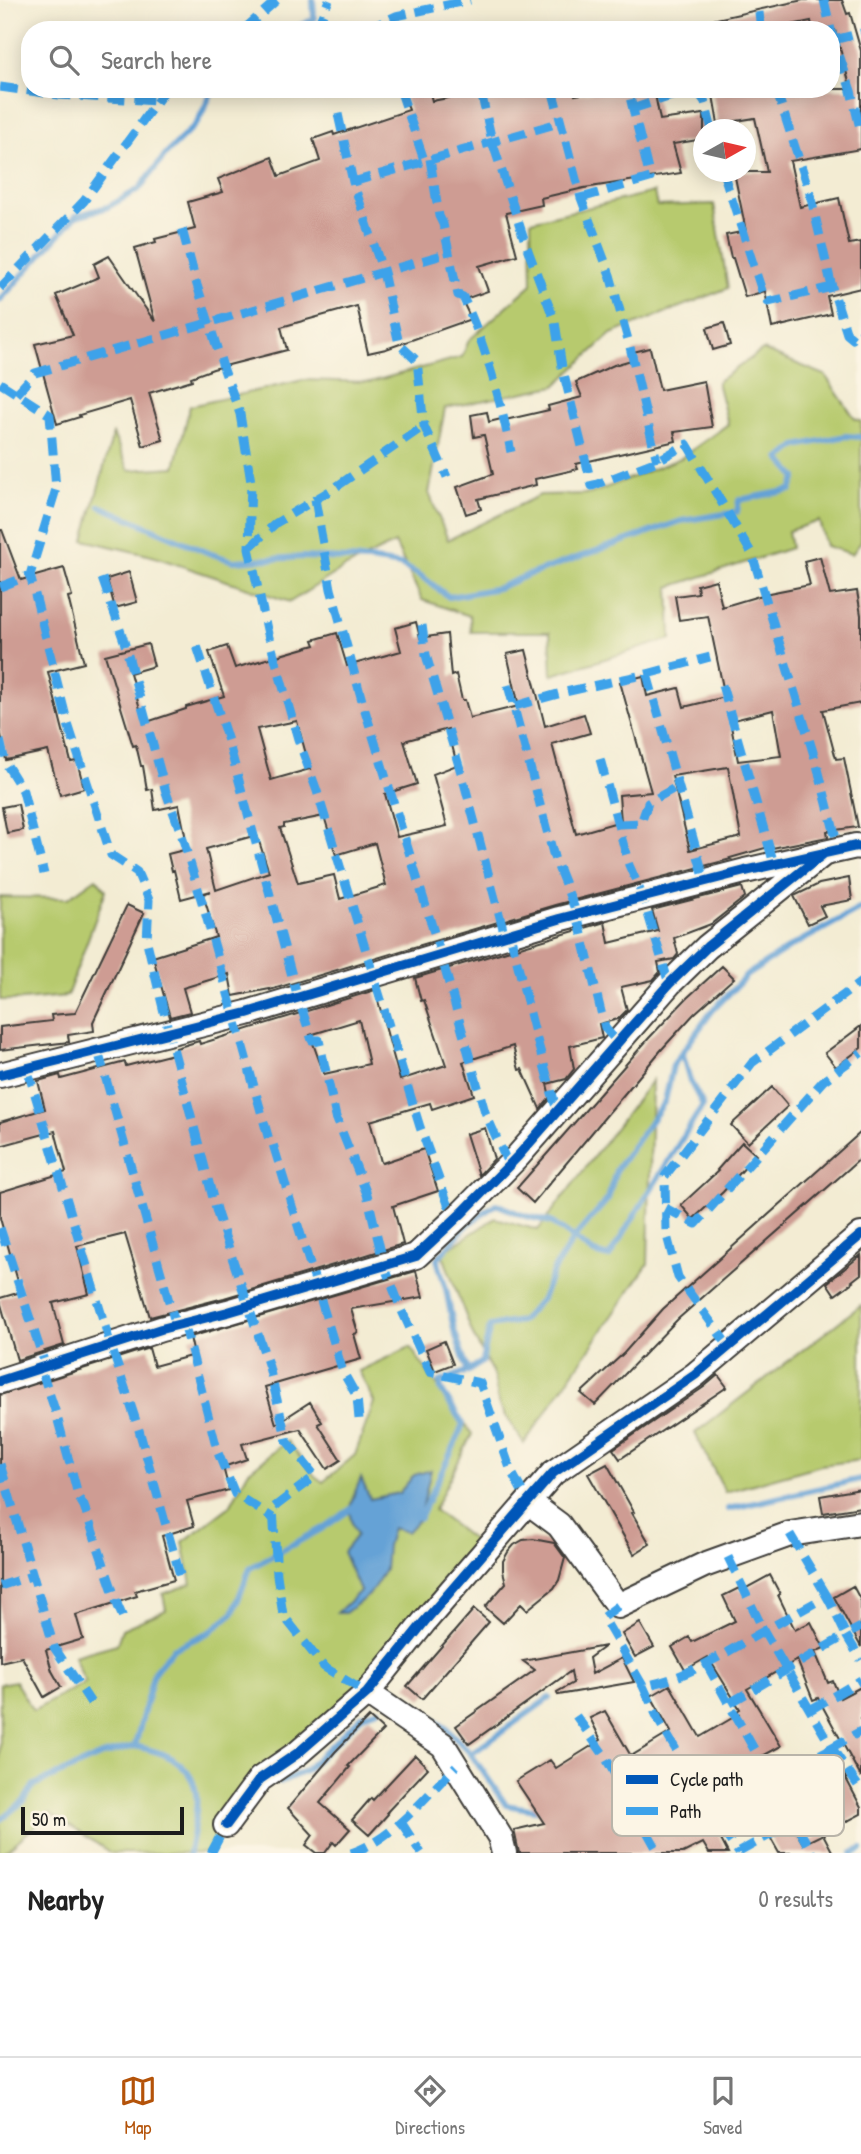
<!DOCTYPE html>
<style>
:root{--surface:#fff;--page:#f6f6f6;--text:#222;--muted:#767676;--line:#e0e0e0;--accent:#b45309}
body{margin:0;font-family:"Patrick Hand",sans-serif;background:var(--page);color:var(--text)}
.compass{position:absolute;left:693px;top:119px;width:63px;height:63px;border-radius:50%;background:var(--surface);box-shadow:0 4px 18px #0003;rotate:82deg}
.scale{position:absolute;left:21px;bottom:18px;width:163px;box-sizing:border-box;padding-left:7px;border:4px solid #1c1c1c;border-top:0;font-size:19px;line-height:24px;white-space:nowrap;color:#1c1c1c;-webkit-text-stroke:5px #fcf5e5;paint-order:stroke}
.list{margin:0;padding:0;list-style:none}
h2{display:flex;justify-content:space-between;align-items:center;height:91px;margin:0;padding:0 28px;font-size:30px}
h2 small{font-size:23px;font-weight:400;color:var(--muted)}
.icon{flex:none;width:38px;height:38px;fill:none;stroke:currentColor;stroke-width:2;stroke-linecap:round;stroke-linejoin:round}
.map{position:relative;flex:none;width:861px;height:1853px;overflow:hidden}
.search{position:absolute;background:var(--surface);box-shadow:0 4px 18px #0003;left:21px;right:21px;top:21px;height:77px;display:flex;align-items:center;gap:18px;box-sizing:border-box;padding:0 24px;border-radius:28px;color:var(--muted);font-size:26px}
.sheet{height:203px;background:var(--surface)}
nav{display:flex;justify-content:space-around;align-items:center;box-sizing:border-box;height:98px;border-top:2px solid var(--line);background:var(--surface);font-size:19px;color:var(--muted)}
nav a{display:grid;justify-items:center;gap:4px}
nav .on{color:var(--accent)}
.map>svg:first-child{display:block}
.green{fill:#b7ca6e;stroke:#6a7345;stroke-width:2}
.water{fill:#65a2d6;stroke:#405f79;stroke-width:2}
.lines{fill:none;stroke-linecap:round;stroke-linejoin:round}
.stream{stroke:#65a2d6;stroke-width:6}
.building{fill:#ce9c93;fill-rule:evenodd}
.minor-casing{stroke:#3c3b37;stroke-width:28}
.minor{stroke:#fff;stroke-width:24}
.quiet{stroke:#3da2ea;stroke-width:9;stroke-dasharray:18 9;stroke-linecap:butt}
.cycleway-casing{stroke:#fcf5e5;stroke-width:15}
.cycleway{stroke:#0057b8;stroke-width:10}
.key{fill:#fcf5e5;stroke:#b9b4a9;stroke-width:2}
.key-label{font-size:19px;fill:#1c1c1c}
</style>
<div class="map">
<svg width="861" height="1853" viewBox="0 0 861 1853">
<rect width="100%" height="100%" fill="#fcf5e5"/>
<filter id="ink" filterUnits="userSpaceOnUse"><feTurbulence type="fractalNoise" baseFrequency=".0143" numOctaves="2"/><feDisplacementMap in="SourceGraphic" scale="14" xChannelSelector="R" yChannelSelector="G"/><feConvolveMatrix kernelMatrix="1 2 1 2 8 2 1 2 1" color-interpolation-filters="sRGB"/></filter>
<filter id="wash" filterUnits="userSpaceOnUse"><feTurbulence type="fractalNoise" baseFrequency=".00686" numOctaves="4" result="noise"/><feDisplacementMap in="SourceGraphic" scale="28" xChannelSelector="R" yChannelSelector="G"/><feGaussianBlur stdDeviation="1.57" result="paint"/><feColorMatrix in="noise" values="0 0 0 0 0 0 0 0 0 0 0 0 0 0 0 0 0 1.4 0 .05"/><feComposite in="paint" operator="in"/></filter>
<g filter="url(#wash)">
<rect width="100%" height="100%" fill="#f3ecd3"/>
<path class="green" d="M654,192L657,206L714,204L728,288L611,334L555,386L445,408L429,493L448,540L540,495L590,494L681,458L728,424L717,382L763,350L825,375L855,419L861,421V542L852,554L826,546L819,521L788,531L791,548L669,587L671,639L552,675L550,632H471L470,616L422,600L395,543L344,568L290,602L152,556L84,540L113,434L129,470L175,467L190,406L303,380L370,382L462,357L469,340L532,284L531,221Z
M96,878L106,890L67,996L23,1000H0V897L68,898Z
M652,1080L648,1264L524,1444L499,1405L494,1376L473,1335L442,1253L495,1218L538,1230Z
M861,1305V1460L821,1465L725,1492L695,1433Z
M410,1347L472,1434L434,1510L486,1550L226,1825L211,1853H111L50,1813L4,1853H0V1684L15,1681L33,1711L85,1682L74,1656L117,1644L122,1629L166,1610L163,1594L191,1584L183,1542L230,1506L248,1472L287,1441L315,1476L323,1482L355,1455L374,1402L359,1371Z"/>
<path class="water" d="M431,1470L420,1518L407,1532L392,1528L387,1546L385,1570L369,1595L345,1613H337L360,1591L343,1552L357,1535C344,1512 351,1501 361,1478L370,1499L399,1493L414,1475Z"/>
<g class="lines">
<path class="stream" d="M291,30L314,19L313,0
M0,300L76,216L108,207L139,189L166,154L197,123L212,92L224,89
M100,506L209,553L233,561L303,557L370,560L401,565L421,576L449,597L498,588L528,575L681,521L737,512L739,500L791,490L796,477L780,459L796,446L846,436L861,437
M468,1371L454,1330L446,1289L437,1259L467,1225L496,1204L522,1215L551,1222L594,1253L609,1257L703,1105L690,1081L682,1052
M728,1509L861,1479
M420,1518C434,1486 451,1456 463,1424L441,1390L440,1382L468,1371L482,1362L490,1326L521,1321L542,1299L554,1269L574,1238L608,1199L616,1170L665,1101L673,1065L712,1011L747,975L790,947L861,908
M396,1705L408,1700L445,1727L471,1754
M135,1746C146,1749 158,1751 167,1756C210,1778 195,1814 189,1853
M280,1782L305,1771L363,1715L379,1710
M541,1811L506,1805L471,1754L549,1698
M0,1820L24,1801L34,1785L102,1755L135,1746L154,1672L173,1649L210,1632L233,1613L250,1568L323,1528L354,1507
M853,1853L861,1849"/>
</g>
<g id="blocks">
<path class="building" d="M803,0H842L847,14L850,13L861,51V149L790,161L800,207L839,198L849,244L861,242V288L827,296L831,314L772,328L765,291L745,297L733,258H731L726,235L746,231L734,172H767L755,118L718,124L713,95L742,89H851L835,30H813L811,21L767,30H703V22Z
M414,89H429L432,101L495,89H519L521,95L543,89H573L575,95L609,89H654L660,120L704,114V139L673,144L681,173L584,188L541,198L542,205L506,213L517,255L479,266L488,291L462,300L471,319L386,349L368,353L357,306L281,327L287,350L213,369L191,377L192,380L149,393L163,440L143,446L130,400L79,415L80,417L57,424L35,344L73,335L56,295L99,277L94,264L109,256L155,322L135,248L156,242L155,239L195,229L188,202L223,192L218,179L272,157L279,176L320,161L313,139L333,132L334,135L409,110L403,94Z
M724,323L730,345L713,350L707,328Z
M650,348L660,390L704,381L712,427L674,432L676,441L576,464L578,469L535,479L536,485L478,499L481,509L466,514L457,487L493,474L484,435L474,437L471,415L487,412L489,422L501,419V421L549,410L548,406L582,397L576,382L614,365L635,359L633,352Z
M0,530H2L21,580L64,568L72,596L68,597L84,663L48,672L71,762L77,761L84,788L60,795L48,751L6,760L0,730Z
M820,557L830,595L857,591L861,615V703L823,710L836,759L844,758L858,827L827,831L828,837L772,848V846L730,858L731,859L555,905L270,990V989L233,996L229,974L183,988L190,1012L170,1017L153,957L216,937L203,894L211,891L181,899L174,870L172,871L168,854L188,849L179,805L155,810L152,789L147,790L143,766H141L136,745L133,746L105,655L148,644L154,666L130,673L144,723L186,709V707L224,696L209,652L227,646L235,668L315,645L313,640L337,633L347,666L401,651L395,628L416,622L420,638L447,634L451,676L456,674L462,700H465L470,718L519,706L507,654L526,650L545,726L584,714L590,733L552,744L576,834L621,821L619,795L651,792L620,682L643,676L647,696L679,688L684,707L725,697L708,616L679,620L675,596L698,593L697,585L716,580L722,607L769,593L810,585L804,561ZM773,710L781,756L738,761L730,721ZM297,721L310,769L271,780L257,729ZM448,729L457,765L433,774L447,826L397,837L385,794L417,784L404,741ZM728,767L741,837L690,850L672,776ZM324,816L336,855L375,843L386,885L340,899L334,875L298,883L280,828L284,827V824ZM257,835L269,872L216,890L206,849Z
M129,572L137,602L115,608L107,579Z
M18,804L23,830L7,833L2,807Z
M849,878L852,900L820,906L825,916L808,924L794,896L819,884Z
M742,887L745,897L711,924L674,938L678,954L674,959L658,962L660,972L653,980L621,987L627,1010L618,1019L599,1024L602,1038L570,1046L574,1069L566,1079L547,1084L550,1097L540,1109L522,1069L519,1070L513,1046L463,1062L474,1095L432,1109L430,1103L370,1121L381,1162L382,1163L424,1149L438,1191L393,1206L403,1244L224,1298L150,1317L125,1234L77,1246L89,1294L53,1303L64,1345L17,1360L0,1301V1298L21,1292L0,1218V1192L66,1172L55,1131L0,1146V1122L45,1109L38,1081L60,1075L61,1079L125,1062L126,1066L177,1053L176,1048L199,1041L200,1044L375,990L400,1080L446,1065L424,1000L421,1001L415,978L605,922L609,943L658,931L652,910ZM359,1020L369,1064L324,1074L310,1035Z
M127,905L144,913L93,1022L94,1031L68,1035L69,1042L0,1050V1027L52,1021L51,1015L75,1013Z
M722,966L734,978L694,1014L662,1049L533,1203L517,1188L649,1038L687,998Z
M861,1026V1048L836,1067L825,1053Z
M772,1087L788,1106L748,1143L731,1125Z
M485,1128L494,1159L479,1175L466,1134Z
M861,1132V1158L678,1319L595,1405L581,1393L624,1353L663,1309Z
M742,1142L756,1155L723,1192L693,1219L681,1205L718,1171L717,1170Z
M861,1255V1274L852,1281L853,1282L835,1295L827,1283Z
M416,1271L423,1297L351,1309L358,1333L354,1334L361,1359L265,1387L276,1424L310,1402L322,1422L318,1424L341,1460L327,1469L300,1429L242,1444L247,1459L223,1467L229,1490L187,1501L194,1526L162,1536L174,1580L135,1591L137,1596L76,1615L83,1639L46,1650L52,1671L61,1687L44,1697L22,1657L0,1662V1395L149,1348L154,1366L194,1355L190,1337Z
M444,1341L453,1364L435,1371L426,1349Z
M718,1375L727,1387L620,1459L613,1449L704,1387Z
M607,1464L634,1512L632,1513L650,1544L634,1554L588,1474Z
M861,1489V1507L823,1513L820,1496Z
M533,1539L554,1543L565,1558L559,1580L554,1588L527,1610L521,1604L503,1623L485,1607L506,1583L503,1571V1561L508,1552L514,1545L523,1540Z
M770,1575L780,1594L778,1595L795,1630L811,1622L824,1648L815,1652L828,1683L833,1681L840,1698L861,1687V1777L818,1698L813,1700L797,1660L747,1689L781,1746L755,1760L776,1802L778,1801L803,1844L823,1834L833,1853H779L757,1814L718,1834L728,1853H709L703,1843L683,1853H519L514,1830L544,1823L516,1781L550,1760L556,1768L601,1740L590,1718L605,1711L631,1756L671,1732L651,1696L670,1685L700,1737L739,1714L737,1711L740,1709L708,1657L685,1670L672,1647L689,1637L692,1642L735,1621L723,1596L739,1588L741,1591ZM658,1764L681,1806L640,1829L617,1787Z
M853,1586L861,1601V1647L834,1597Z
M474,1609L489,1622L422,1699L407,1686Z
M640,1623L654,1647L635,1657L622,1634Z
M605,1646L589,1658L592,1674L622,1658L634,1682L558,1695L557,1692L573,1683L571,1671L469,1744L456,1726L535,1670L523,1661Z
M369,1717L383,1730L348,1766L350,1767L320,1803L350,1829L336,1845L333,1842L325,1853H316L306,1845L313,1835L288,1808L335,1752Z
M415,1755L428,1768L387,1812L388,1814L369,1835L352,1820L371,1798L373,1800Z
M841,1769L861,1807V1814L844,1823L821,1779Z"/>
</g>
</g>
<g filter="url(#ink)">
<use href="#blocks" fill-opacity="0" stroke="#3c3b37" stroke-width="2"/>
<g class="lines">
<g class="minor-casing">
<path id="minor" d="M0,1075L247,1013L559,919L745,871L856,846L861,847
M0,1381L161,1329L228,1312L416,1256L463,1212L518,1156L669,984L707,947L823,854
M528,1502L559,1525L618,1606L704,1565L790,1534L861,1523
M367,1693L443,1745L500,1837L504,1853
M226,1825L260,1779L298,1753L367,1693L424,1622L553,1473L695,1375L861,1235"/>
</g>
<use href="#minor" class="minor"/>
<path class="quiet" d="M824,0L831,30
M759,12L761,30
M685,28V30
M243,30L277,0
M316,30L329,0
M366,30L396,16L470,0
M831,30L851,91L861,132
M834,40L861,33
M0,87L59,95L158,101
M400,89L424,160
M552,89L581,198L610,275L630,347L657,461
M696,89L705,102L712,130
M776,89L809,190L832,287
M481,92L492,141L526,245L555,322L562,367L592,486L657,461L687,444L752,554L817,765L839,850
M632,109L693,89
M338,114L353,182L383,272L399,344L417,361L424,426L447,477
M430,159L439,216L443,224L458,295L463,297C486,347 500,398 511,452
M723,172L764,297L768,302L832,287L847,334L853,339L861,333
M353,182L562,122
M581,198L650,178L628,89
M182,229L197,285L223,367L240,414L251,482L249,548L268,634L298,739L317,791L420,1127L448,1204L460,1216
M0,288L84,201L166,89
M0,383L50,415L56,489L30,575L67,721L111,855L137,872L149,900L147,942L169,1033L217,1213L269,1367L287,1441L315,1476L273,1508L277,1575L283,1615L324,1667L367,1693
M16,394L35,373L449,253
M315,499L331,589L363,704L441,955L485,1112L509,1166
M249,548L276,523L336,487L424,426
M102,578L124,641L166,792L181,833L205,912L269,1140L272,1141L343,1372L357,1397L359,1419
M0,587L30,575
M422,625L426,655L465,786L505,936
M197,646L229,744L298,998L312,1040H319L336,1117L367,1194L384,1265L402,1311L430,1372L480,1383L511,1471L528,1502
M647,674L705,881
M508,685L554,857L577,914L605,1028L618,1043
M722,685L774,864
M515,706L565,692L647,674L710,657
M0,740L5,762L23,791L44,874
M600,759L629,865L643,897L669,984
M619,824L641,823L648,803L678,786
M510,934L534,1029L555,1104L560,1108
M98,1051L176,1326
M27,1068L111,1346L139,1430L180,1575
M665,1208L696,1224L823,1081L861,1053
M0,1228L46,1367
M184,1323L218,1453L235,1494L273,1518
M729,1347L678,1277L666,1232L665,1176L752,1063L861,982
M41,1369L56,1413L79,1498L84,1506L118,1606L124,1620
M0,1464L54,1647L91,1703
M790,1534L827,1596
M0,1586L34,1575
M618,1606L603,1617L643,1686C687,1679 726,1652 764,1631L728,1557
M706,1663L812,1853
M643,1686L660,1723L684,1763L711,1815L739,1853
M730,1703L846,1635L861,1660
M810,1710L861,1680
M576,1716L604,1755L659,1853
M832,1748L861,1790
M829,1749L861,1731
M772,1779L832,1748L764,1631L827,1596L846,1635L861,1627
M401,1822L421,1853
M739,1852L795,1821
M211,1853L226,1825
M351,1853C391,1841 427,1795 456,1766"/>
<g class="cycleway-casing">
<path id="cycleway" d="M0,1075L247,1013L559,919L745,871L856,846L861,847
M0,1381L161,1329L228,1312L416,1256L463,1212L518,1156L669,984L707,947L823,854
M226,1825L260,1779L298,1753L367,1693L424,1622L553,1473L695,1375L861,1235"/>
</g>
<use href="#cycleway" class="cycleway"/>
</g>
</g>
<rect x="612" y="1755" width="232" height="81" rx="10" class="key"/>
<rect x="626" y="1775" width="32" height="9" fill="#0057b8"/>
<rect x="626" y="1807" width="32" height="8" fill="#3da2ea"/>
<g class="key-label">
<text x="670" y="1786">Cycle path</text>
<text x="670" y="1818">Path</text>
</g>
</svg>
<svg class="compass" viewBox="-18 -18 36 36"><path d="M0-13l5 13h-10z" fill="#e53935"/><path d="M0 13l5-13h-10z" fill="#767676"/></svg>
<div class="scale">50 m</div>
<div class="search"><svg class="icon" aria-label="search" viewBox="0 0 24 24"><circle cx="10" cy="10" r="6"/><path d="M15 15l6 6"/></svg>Search here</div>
</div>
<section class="sheet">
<h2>Nearby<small>0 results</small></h2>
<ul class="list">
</ul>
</section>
<nav>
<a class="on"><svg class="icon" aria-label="map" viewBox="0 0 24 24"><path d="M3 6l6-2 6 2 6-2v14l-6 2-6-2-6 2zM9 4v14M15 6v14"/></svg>Map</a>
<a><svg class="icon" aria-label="directions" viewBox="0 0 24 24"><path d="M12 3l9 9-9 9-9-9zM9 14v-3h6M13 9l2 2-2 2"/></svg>Directions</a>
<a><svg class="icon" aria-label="saved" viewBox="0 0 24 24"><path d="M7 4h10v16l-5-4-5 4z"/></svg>Saved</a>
</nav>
